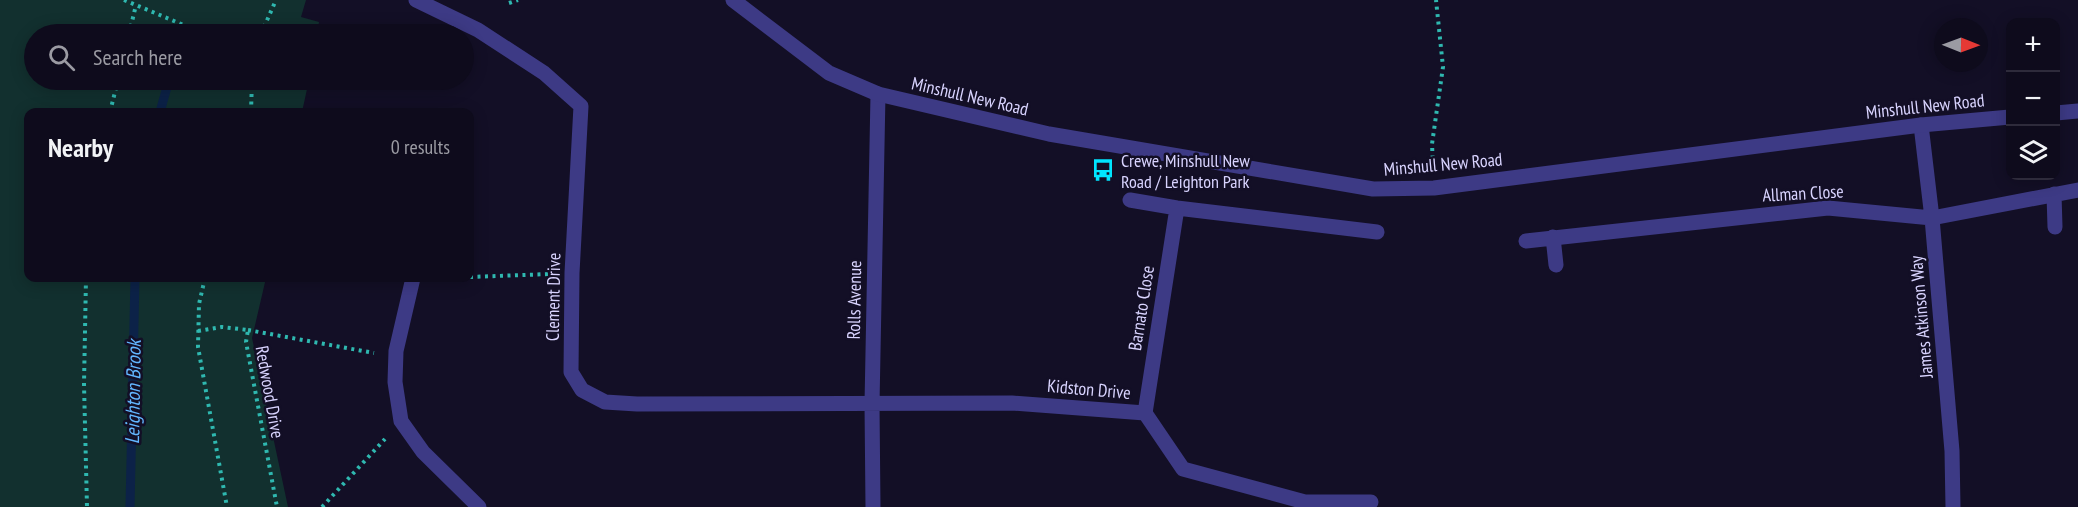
<!DOCTYPE html>
<meta charset="utf-8">
<style>
:root{--surface:#0e0b1c;--page:#1c1929;--text:#f1f3f6;--muted:#9b9ba3;--line:#2e2b3b}
body{margin:0;font-family:"PT Sans Narrow",sans-serif;background:var(--page);color:var(--text)}
.controls{position:absolute;right:18px;top:18px;display:grid;overflow:hidden;border-radius:12px;box-shadow:0 3px 15px #0003}
.controls button{width:54px;height:54px;display:grid;place-items:center;padding:0;border:0;border-bottom:2px solid var(--line);background:var(--surface);color:var(--text);font:30px sans-serif}
.compass{position:absolute;left:1934px;top:18px;width:54px;height:54px;border-radius:50%;background:var(--surface);box-shadow:0 3px 15px #0003;rotate:91deg}
.list{margin:0;padding:0;list-style:none}
h2{display:flex;justify-content:space-between;align-items:center;height:78px;margin:0;padding:0 24px;font-size:26px}
h2 small{font-size:20px;font-weight:400;color:var(--muted)}
.icon{flex:none;width:33px;height:33px;fill:none;stroke:currentColor;stroke-width:2;stroke-linecap:round;stroke-linejoin:round}
.map{position:relative;flex:none;width:2078px;height:507px;overflow:hidden}
.search{position:absolute;background:var(--surface);box-shadow:0 3px 15px #0003;left:24px;top:24px;width:450px;height:66px;display:flex;align-items:center;gap:15px;box-sizing:border-box;padding:0 21px;border-radius:33px;color:var(--muted);font-size:22px}
.panel{position:absolute;background:var(--surface);box-shadow:0 3px 15px #0003;left:24px;top:108px;width:450px;height:174px;border-radius:12px}
.map>svg:first-child{display:block}
.green{fill:#12302f}
.lines{fill:none;stroke-linecap:round;stroke-linejoin:round}
.stream{stroke:#0c2248;stroke-width:9}
.path{stroke:#2fb8b0;stroke-width:4;stroke-dasharray:3 4.5;stroke-linecap:butt}
.service{stroke:#3d3a85;stroke-width:15}
.minor{stroke:#3d3a85;stroke-width:15}
.tertiary{stroke:#3d3a85;stroke-width:15}
.labels{text-anchor:middle;dominant-baseline:central;stroke-width:5;stroke-linejoin:round;paint-order:stroke}
.street-label{font-size:18px;fill:#d9d4ff;stroke:#130f26}
.poi-label{font-size:18px;fill:#d9d4ff;stroke:#130f26;text-anchor:start}
.water-label{font-size:20px;font-style:italic;fill:#62b6ff;stroke:#130f26}
</style>
<div class="map">
<svg width="2078" height="507" viewBox="0 0 2078 507">
<rect width="100%" height="100%" fill="#130f26"/>
<path class="green" d="M0,0H306L301,17L319,22L317,34H34V80H309L302,112H28V278H266L252,338L288,507H0Z"/>
<g class="lines">
<path class="stream" d="M160,112L169,80
M130,507L135,278"/>
<path class="path" d="M124,0L205,34
M509,3L518,0
M129,34L136,5
M261,34L276,0
M110,112L118,80
M251,112L252,80
M1433,166L1432,144L1443,67L1436,0
M470,277L550,274
M86,278L84,384L87,507
M205,278L199,304L198,347L227,507
M248,330L374,353
M198,331L222,327L248,330L246,342L277,507
M322,507L385,439"/>
<path class="service" d="M413,278L396,351L395,382L401,421L423,452L479,507"/>
<path class="minor" d="M416,0L478,30L544,73L581,106L572,273L571,372L582,390L605,402L637,404L1012,403L1145,413L1183,469L1305,502H1371
M1921,125L1932,218L1952,451L1953,507
M2054,194L2055,227
M1130,200L1177,208L1377,232
M1553,237L1556,265
M1526,241L1828,208L1932,218L2078,190
M1145,413L1177,208
M873,507L872,404L878,94"/>
<path class="tertiary" d="M733,0L829,73L878,94L1049,134L1373,189L1434,188L1921,125L2010,117
M2056,113L2078,111"/>
</g>
<defs>
<g id="bus-bare" transform="scale(1.8)"><path d="M-5-6H5V4H4V6H2V4H-2V6H-4V4H-5ZM-3.5-4V0h7V-4ZM-3.5 1.2v1.5H-2V1.2ZM2 1.2v1.5H3.5V1.2Z" fill="#00e5ff" stroke="#130f26" stroke-width="2.5" paint-order="stroke"/></g>
</defs>
<g fill-rule="evenodd">
<use href="#bus-bare" x="1103" y="170"/>
</g>
<g class="labels">
<g class="street-label">
<text transform="translate(970 96) rotate(13)">Minshull New Road</text>
<text transform="translate(1925 106) rotate(-6)">Minshull New Road</text>
<text transform="translate(1443 164) rotate(-5)">Minshull New Road</text>
<text transform="translate(1803 193) rotate(-3)">Allman Close</text>
<text transform="translate(553 297) rotate(-89)">Clement Drive</text>
<text transform="translate(854 300) rotate(-89)">Rolls Avenue</text>
<text transform="translate(1141 308) rotate(-81)">Barnato Close</text>
<text transform="translate(1921 317) rotate(-95)">James Atkinson Way</text>
<text transform="translate(1089 389) rotate(5)">Kidston Drive</text>
<text transform="translate(270 392) rotate(80)">Redwood Drive</text>
</g>
<g class="poi-label">
<text x="1121" y="160">Crewe, Minshull New<tspan x="1121" dy="21">Road / Leighton Park</tspan></text>
</g>
<g class="water-label">
<text transform="translate(133 392) rotate(-89)">Leighton Brook</text>
</g>
</g>
</svg>
<div class="controls">
<button>+</button>
<button>−</button>
<button><svg class="icon" aria-label="layers" viewBox="0 0 24 24"><path d="M12 4l9 5-9 5-9-5zM3 14l9 5 9-5"/></svg></button>
</div>
<svg class="compass" viewBox="-18 -18 36 36"><path d="M0-13l5 13h-10z" fill="#e53935"/><path d="M0 13l5-13h-10z" fill="#9b9ba3"/></svg>
<div class="search"><svg class="icon" aria-label="search" viewBox="0 0 24 24"><circle cx="10" cy="10" r="6"/><path d="M15 15l6 6"/></svg>Search here</div>
<section class="panel">
<h2>Nearby<small>0 results</small></h2>
<ul class="list">
</ul>
</section>
</div>
